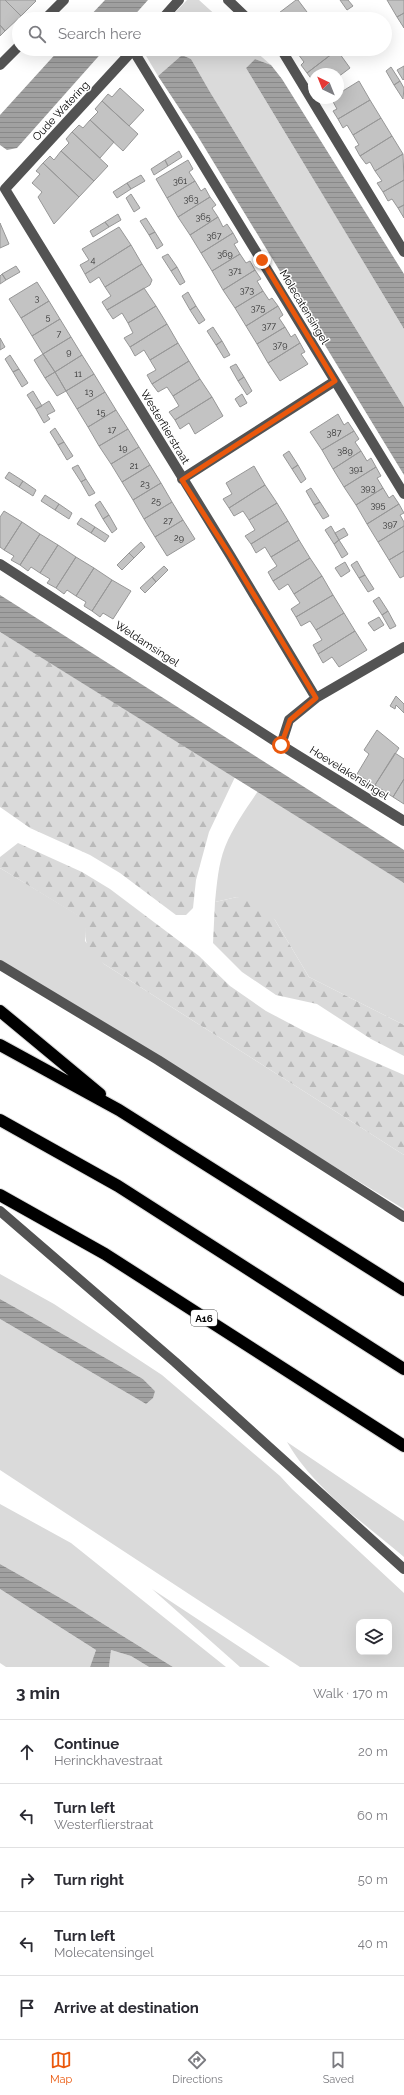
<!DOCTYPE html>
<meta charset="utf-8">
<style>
:root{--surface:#fff;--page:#f7f7f7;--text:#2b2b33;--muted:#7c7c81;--line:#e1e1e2;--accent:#ea580c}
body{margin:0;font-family:Raleway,sans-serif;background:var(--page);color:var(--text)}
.controls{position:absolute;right:12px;bottom:12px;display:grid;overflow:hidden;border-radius:8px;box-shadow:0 4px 16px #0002}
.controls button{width:36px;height:36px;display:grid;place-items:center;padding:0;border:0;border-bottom:1px solid var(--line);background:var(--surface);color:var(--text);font:20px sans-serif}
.compass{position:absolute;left:308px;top:68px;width:36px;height:36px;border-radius:50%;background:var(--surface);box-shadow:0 4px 16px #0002;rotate:317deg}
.stop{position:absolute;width:12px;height:12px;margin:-9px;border:3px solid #ea580c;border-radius:50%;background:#fff}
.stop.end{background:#ea580c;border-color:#fff;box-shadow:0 1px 4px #0008}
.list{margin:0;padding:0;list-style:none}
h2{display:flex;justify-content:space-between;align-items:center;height:52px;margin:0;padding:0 16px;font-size:17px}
h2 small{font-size:13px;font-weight:400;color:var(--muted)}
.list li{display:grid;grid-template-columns:26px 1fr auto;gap:12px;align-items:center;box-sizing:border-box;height:64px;padding:0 16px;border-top:1px solid var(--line)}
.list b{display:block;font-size:15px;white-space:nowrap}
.list p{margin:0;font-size:13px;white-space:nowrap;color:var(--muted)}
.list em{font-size:13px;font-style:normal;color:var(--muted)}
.icon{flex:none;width:22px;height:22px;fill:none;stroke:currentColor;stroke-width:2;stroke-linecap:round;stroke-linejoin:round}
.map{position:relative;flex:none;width:404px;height:1667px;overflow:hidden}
.search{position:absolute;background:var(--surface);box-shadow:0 4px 16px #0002;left:12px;right:12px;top:12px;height:44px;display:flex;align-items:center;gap:10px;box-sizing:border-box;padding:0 14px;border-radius:22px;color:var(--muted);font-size:15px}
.sheet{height:372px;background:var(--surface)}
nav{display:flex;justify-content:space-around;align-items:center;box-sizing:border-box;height:56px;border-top:1px solid var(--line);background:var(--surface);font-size:11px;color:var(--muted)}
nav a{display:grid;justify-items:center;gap:2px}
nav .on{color:var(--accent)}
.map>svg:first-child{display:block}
.grass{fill:#dadada;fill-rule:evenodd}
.forest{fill:url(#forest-firs)}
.water{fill:url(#water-rules)}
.building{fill:#c3c3c3;stroke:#979797}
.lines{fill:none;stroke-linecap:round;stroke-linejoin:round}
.highway-casing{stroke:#dbdbdb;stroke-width:14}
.minor{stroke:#535353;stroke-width:10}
.highway{stroke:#000;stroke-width:12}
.route{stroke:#ea580c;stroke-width:5}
.labels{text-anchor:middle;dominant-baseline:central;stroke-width:3;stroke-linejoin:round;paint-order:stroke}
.number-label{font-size:9px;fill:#313131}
.shield{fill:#fff;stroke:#4c4c4c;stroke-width:1}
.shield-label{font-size:10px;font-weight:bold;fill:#000}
.street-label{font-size:11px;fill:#000;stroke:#fff}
</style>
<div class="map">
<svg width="404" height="1667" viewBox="0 0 404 1667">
<defs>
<pattern id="forest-firs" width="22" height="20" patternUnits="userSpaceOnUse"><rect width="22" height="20" fill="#dadada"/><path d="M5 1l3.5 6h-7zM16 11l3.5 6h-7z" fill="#b9b9b9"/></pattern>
<pattern id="water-rules" width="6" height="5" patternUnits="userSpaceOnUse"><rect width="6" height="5" fill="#a1a1a1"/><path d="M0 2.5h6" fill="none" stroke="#898989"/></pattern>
</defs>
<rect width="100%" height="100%" fill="#fff"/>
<path class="grass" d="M187,0H199L220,19H169Z
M142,49H253L271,65L255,59L246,68L404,329V407L210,92L191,59L182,55L158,76Z
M258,791L404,883V1025L309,977L275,920L237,897L215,902C217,884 218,865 225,847C233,827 246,809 258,791Z
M0,868L86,920L85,941L104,964L404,1155V1209L0,963Z
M0,1274L54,1304L162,1375L280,1476L292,1489L404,1593V1667H300L0,1470V1319L146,1404L155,1391L143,1379L0,1299ZM359,1622H389V1652H359Z
M287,1442L404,1521V1557C363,1522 314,1489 287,1442Z
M0,1504L71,1543L226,1667H173L71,1604L0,1564Z
M0,1589L96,1650L90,1667H6L0,1663Z
M152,1589L270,1667H240Z
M111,1650L131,1656L149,1667H109Z"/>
<path class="forest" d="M0,632L235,777L209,832L196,880L193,908L186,915H176L120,873L90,855L30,828L0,807Z
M18,843L82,872L110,889L199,956L230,986L266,1011L304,1031L404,1075V1155L104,964C85,949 85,944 85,920L0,868V857Z
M237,897L255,902L275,920L309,977L404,1025V1056L371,1039L317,1004L276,995L242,972L213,943L215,902Z"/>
<path class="water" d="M105,0H148L131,19H87Z
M60,49H105L17,148L7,150L0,145V115Z
M182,55L191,59L210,92L404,407V475L197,135L158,76Z
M255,59L271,65L282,79L404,274V329L246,68Z
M0,595L404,850V883L0,632Z
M0,1299L143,1379L155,1391L153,1398L146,1404L0,1319Z
M0,1564L71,1604L173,1667H149L131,1656L111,1650L109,1667H90L96,1650L0,1589Z"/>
<path class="building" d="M0,0H5L21,16L5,31L0,25Z
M5,0H35L36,1L21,16Z
M296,0H298L310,16L307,19H271Z
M340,0H348L353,6L347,10Z
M387,0H404V13L397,17Z
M404,13V28L397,17Z
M0,25L5,31L0,36Z
M303,49H335L337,50L307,73L301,65L304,62L298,54Z
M362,49H377L366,55Z
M337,50L350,68L338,77V74H314L313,81L307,73Z
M404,66V79L403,80L397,70Z
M391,67L400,81L394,85L386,71Z
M359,81L370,100L338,119L333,111L337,109L331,98H338V94Z
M400,81L404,88L403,99L394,85Z
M120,88L144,110L129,126L102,101L108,94L112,97Z
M370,100L381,118L353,135L347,125L343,128L338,119Z
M102,101L138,134L123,151L90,120L98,112L95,109Z
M381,118L392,136L360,156L355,147L359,145L353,135Z
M90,120L114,142L100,158L72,132L79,125L83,128Z
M72,132L108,166L94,181L61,151L69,143L66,139Z
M392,136L403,154L375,171L370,162L366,164L360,156Z
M61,151L94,181L79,197L43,163L50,156L54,160Z
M179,151L182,157L168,166L165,160Z
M403,154L404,180L383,192L377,183L382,181L375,171Z
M165,160L168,166L154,175L151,169Z
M188,160L193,169L189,172L195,181L167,198L156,179Z
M43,163L79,197L54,224L38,197L42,192L32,183L40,174L36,171Z
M141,175L145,181L131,189L127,183Z
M404,180V205L398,208L392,199L388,201L383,192Z
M195,181L201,191L205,188L210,197L178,217L167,198Z
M127,183L131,189L117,198L113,192Z
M131,194L140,208L134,212L126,198Z
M210,197L216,205L212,208L218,217L190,235L178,217Z
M404,205V218L398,208Z
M118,214L121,220L109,227L105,222Z
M218,217L223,227L227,224L233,233L201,253L190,235Z
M146,218L155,232L149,235L140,221Z
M105,222L109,227L93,237L90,231Z
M0,223L9,244L0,248Z
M119,227L131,245L85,274L80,265L89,260L82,249Z
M155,232L163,245L157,249L149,235Z
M233,233L238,242L234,244L240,254L212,271L201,253Z
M131,245L142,264L105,287L99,277L90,283L85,274Z
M168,254L177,267L171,271L162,257Z
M240,254L246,263L250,261L255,270L223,290L212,271Z
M142,264L152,280L150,285L107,310L102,302L111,296L105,287Z
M16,266L20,272L6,280L2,274Z
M177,267L185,282L180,285L171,271Z
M255,270L261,279L257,281L263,291L235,308L223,290Z
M2,274L6,280L0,284V276Z
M37,282L49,301L21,318L9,299Z
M144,288L156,306L128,323L122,313L113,319L107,310Z
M263,291L269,300L272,298L278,306L246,326L235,308Z
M188,292L196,306L190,310L182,296Z
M49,301L60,319L32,336L21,318Z
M156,306L167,324L130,347L124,338L133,333L128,323Z
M196,306L205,320L199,324L190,310Z
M278,306L283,315L279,318L285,327L257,344L246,326Z
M60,319L71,337L43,354L32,336Z
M167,324L178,343L150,360L144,350L135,356L130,347Z
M213,327L222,341L216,345L207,331Z
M285,327L291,337L295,334L300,343L268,363L257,344Z
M71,337L82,355L55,372L43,354Z
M0,338L5,347L0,350Z
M222,341L230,355L224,358L216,345Z
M178,343L189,361L152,384L147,375L156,370L150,360Z
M300,343L305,352L301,354L308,364L280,381L268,363Z
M43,354L55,372L45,378L34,360Z
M10,355L19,369L13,372L5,359Z
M82,355L94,374L66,391L55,372Z
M189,361L200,379L173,396L167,387L158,392L152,384Z
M236,364L244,377L238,381L230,367Z
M19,369L28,383L22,387L13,372Z
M55,372L66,391L57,396L45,378Z
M94,374L105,392L77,409L66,391Z
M244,377L252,391L247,395L238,381Z
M200,379L212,397L175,420L169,412L179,406L173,396Z
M33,391L42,406L36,409L27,395Z
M105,392L116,410L88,427L77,409Z
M242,394L247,403L240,407L235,399Z
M212,397L223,416L195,434L189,423L180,429L175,420Z
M49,401L55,411L47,415L50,419L44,423L36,409Z
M116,410L128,429L99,446L88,427Z
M338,414L344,425L348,422L354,431L322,450L310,432Z
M55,428L64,442L58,445L50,432Z
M128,429L139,447L111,464L99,446Z
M354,431L359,439L355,442L361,451L333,469L322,450Z
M64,442L73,456L67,460L58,445Z
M139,447L150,465L122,482L111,464Z
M289,451L298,465L292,469L283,455Z
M361,451L367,461L371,458L376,467L344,487L333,469Z
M78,465L86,479L81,482L72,468Z
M150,465L161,483L133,500L122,482Z
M298,465L306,479L301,483L292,469Z
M254,466L265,485L229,508L223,499L232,494L226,483Z
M376,467L381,476L377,478L383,488L356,505L344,487Z
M9,472L23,481L19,487L5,478Z
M86,479L95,493L89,496L81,482Z
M23,481L36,490L33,496L19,487Z
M161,483L172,502L144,519L133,500Z
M265,485L277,503L249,520L243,511L234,516L229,508Z
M311,488L320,502L314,505L306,491Z
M383,488L389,498L393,495L399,504L367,524L356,505Z
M45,495L59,504L55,510L41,501Z
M100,501L109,515L103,519L95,505Z
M172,502L183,520L155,537L144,519Z
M320,502L329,516L323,519L314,505Z
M277,503L288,521L251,544L245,536L255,530L249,520Z
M59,504L72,513L69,519L55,510Z
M399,504L404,513L400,515L404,522V526L378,542L367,524Z
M4,511L22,522L4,550L0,547V517Z
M109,515L117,529L112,533L103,519Z
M81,518L95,527L91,533L77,524Z
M183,520L195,539L167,556L155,537Z
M288,521L299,540L271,557L265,547L256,553L251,544Z
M22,522L40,534L20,565L11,560L14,556L4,550Z
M331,526L339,540L334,544L325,530Z
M404,526V551L389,560L378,542Z
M95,527L109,536L105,542L91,533Z
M344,528L348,535L339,540L335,533Z
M40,534L58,545L40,573L31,567L28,571L20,565Z
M299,540L310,558L273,581L268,572L277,566L271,557Z
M339,540L348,554L342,558L334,544Z
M141,542L145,547L134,558L129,553Z
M58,545L76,557L56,588L47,583L50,579L40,573Z
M404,551V576L400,578L389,560Z
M129,553L134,558L122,570L117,565Z
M76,557L94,568L76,596L67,590L64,594L56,588Z
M310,558L322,576L294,594L288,584L279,590L273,581Z
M357,561L365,575L359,578L351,565Z
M345,562L350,571L341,577L335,568Z
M164,566L168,570L156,582L152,577Z
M94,568L112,580L92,611L84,606L86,602L76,596Z
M365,575L374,589L368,592L359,578Z
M322,576L333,595L296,617L291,609L300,603L294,594Z
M152,577L156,582L145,593L140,588Z
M112,580L131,591L113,619L103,613L100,617L92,611Z
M333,595L344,613L316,630L310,621L301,626L296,617Z
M379,597L388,611L382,615L373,601Z
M388,611L396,626L390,629L382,615Z
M344,613L355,631L318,654L313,645L322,640L316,630Z
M379,617L384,625L374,631L368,623Z
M355,631L367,650L339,667L332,657L323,663L318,654Z
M396,696L404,704V713L396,705L395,709L390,706Z
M377,730L399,748L375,785L357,774L369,754L364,750Z
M395,753L404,759V779L393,797L375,785Z
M404,779V804L393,797Z"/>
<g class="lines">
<g class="highway-casing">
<path id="highway" d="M0,1011L100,1094
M0,1045L119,1110L404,1290
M0,1120L118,1186L404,1369
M0,1195L105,1254L404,1446"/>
</g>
<path class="minor" d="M228,0L248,19
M45,19L64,0
M162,19L179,0
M134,49L5,189L230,555L316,698
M281,49L404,252
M133,50L404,494
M0,65L19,46
M182,479L335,381
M0,564L281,745L404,821
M281,745L289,720L316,698L404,647
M0,965L158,1060L404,1217
M0,1211L175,1362L404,1569"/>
<use href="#highway" class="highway"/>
</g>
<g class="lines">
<path class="route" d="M262,260L335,381L182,480L230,555L316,698L290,720L281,745"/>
</g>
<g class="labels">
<g class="number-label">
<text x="180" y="181">361</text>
<text x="191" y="199">363</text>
<text x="203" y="217">365</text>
<text x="214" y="236">367</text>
<text x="225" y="254">369</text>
<text x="93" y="260">4</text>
<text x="235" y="271">371</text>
<text x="247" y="290">373</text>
<text x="37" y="298">3</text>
<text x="258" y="308">375</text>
<text x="48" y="317">5</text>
<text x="269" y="326">377</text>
<text x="59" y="334">7</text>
<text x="280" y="345">379</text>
<text x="69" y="352">9</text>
<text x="78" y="374">11</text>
<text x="89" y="392">13</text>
<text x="101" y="412">15</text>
<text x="112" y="430">17</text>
<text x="334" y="433">387</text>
<text x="123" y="448">19</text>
<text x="345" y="451">389</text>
<text x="134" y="466">21</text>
<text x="356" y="469">391</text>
<text x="145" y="484">23</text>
<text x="368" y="488">393</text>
<text x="156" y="501">25</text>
<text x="378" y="505">395</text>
<text x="168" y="521">27</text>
<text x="390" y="524">397</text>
<text x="179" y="538">29</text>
</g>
<rect class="shield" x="191" y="1310" width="26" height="16" rx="3"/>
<g class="shield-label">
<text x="204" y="1318">A16</text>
</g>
<g class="street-label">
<text transform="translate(61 111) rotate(-47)">Oude Watering</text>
<text transform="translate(304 307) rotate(59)">Molecatensingel</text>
<text transform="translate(165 427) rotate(59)">Westerflierstraat</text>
<text transform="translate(147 644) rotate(33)">Weldamsingel</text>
<text transform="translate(349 773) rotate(32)">Hoevelakensingel</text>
</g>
</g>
</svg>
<div class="controls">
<button><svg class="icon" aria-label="layers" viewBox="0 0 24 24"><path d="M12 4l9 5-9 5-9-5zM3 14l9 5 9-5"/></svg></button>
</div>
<svg class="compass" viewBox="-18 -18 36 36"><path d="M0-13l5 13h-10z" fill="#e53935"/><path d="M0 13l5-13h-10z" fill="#7c7c81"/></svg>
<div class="stop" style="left:281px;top:745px"></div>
<div class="stop end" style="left:262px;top:260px"></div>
<div class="search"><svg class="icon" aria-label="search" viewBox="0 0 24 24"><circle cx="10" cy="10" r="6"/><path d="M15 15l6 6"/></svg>Search here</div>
</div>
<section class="sheet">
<h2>3 min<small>Walk · 170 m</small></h2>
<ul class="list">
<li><svg class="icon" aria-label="ahead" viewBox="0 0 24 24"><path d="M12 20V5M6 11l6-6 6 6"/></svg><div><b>Continue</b><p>Herinckhavestraat</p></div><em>20 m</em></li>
<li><svg class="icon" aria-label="left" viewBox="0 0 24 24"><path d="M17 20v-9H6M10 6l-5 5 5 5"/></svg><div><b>Turn left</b><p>Westerflierstraat</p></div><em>60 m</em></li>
<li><svg class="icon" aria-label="right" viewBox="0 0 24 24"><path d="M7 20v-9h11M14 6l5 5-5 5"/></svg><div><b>Turn right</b></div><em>50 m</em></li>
<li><svg class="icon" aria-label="left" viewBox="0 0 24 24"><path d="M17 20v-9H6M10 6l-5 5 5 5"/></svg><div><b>Turn left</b><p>Molecatensingel</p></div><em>40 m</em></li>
<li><svg class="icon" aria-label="arrive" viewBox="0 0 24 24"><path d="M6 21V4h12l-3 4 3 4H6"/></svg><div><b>Arrive at destination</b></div></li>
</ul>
</section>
<nav>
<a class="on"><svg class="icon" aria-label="map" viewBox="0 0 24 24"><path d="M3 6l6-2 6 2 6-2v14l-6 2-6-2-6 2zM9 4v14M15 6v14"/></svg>Map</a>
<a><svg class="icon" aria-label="directions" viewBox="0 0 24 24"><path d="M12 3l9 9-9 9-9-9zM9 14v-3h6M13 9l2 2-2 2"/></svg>Directions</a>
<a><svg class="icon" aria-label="saved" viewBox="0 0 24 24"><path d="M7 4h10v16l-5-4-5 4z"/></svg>Saved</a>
</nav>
